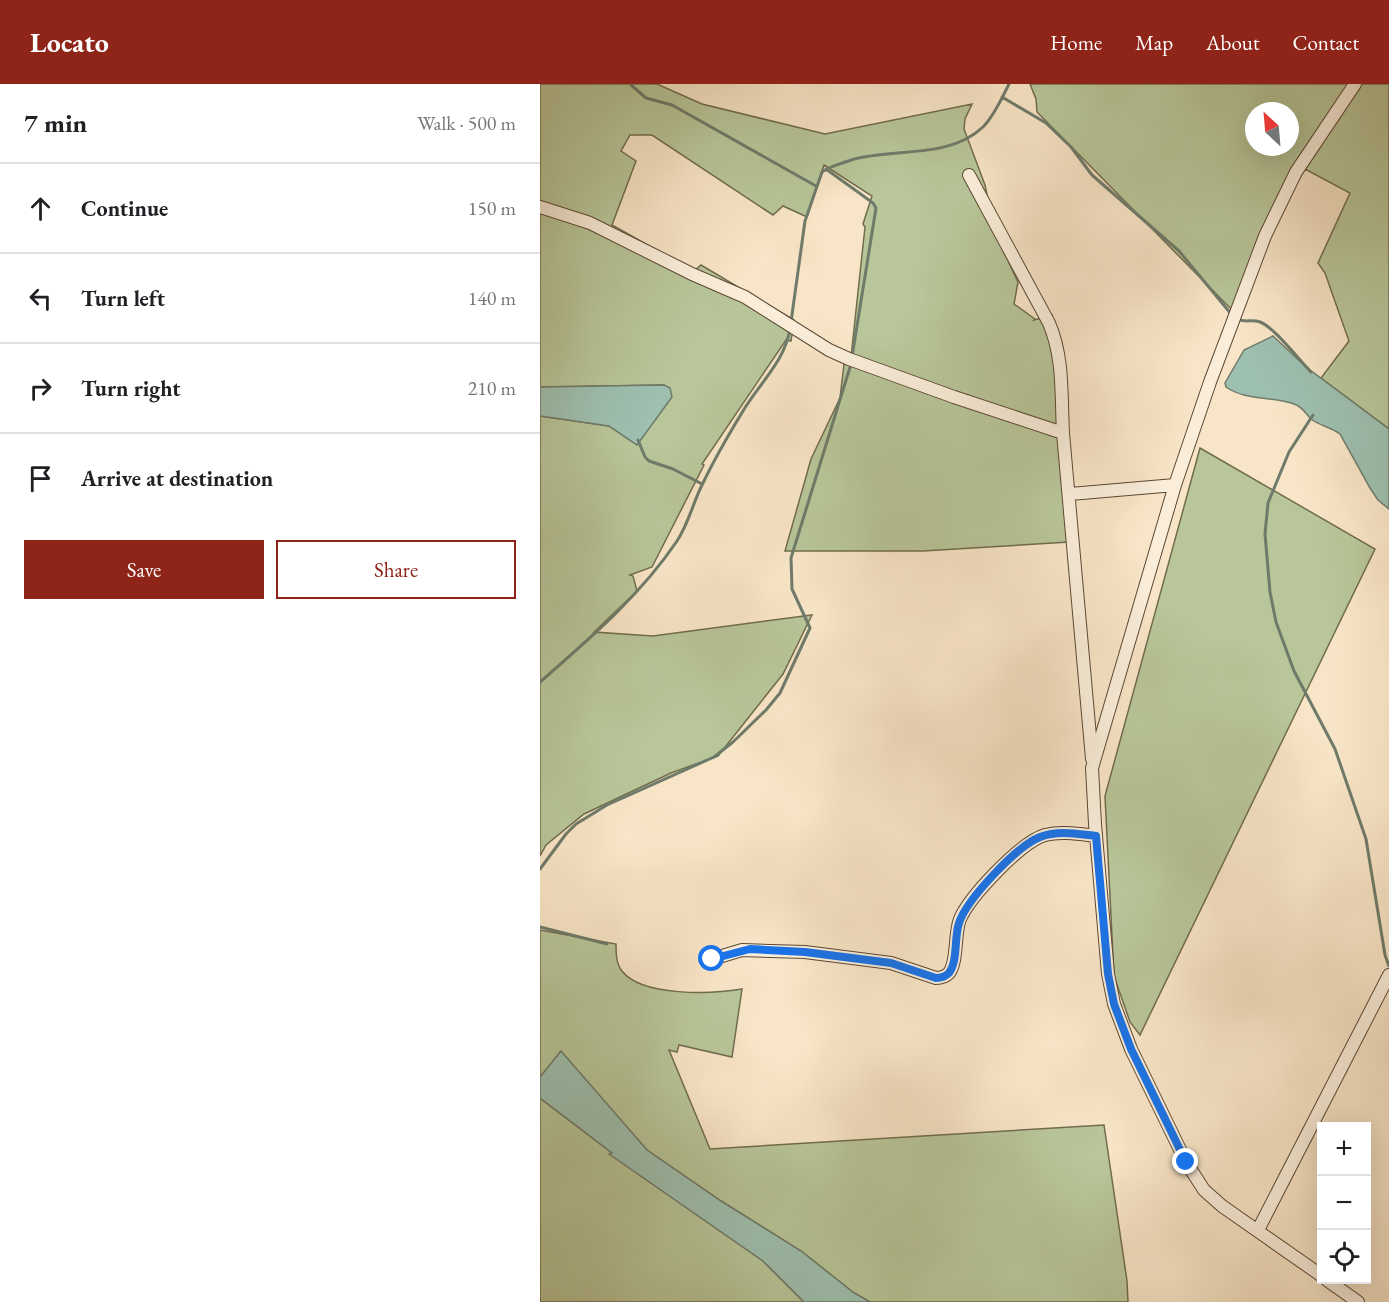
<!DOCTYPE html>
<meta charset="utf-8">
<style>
:root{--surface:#fff;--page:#f2f2f2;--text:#202124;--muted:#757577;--line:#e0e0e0;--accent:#8f2418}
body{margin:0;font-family:"EB Garamond",serif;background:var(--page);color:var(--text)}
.controls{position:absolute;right:18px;bottom:18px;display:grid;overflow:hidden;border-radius:0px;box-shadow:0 6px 24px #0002}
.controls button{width:54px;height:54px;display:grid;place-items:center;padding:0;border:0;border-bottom:2px solid var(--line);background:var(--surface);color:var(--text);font:30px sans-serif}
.compass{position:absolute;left:705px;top:18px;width:54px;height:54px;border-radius:50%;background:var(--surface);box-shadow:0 6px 24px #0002;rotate:334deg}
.stop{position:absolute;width:18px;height:18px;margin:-14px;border:4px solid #1a73e8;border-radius:50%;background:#fff}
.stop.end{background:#1a73e8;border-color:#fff;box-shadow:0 2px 6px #0008}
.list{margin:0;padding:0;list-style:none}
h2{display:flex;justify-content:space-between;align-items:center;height:78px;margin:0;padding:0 24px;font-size:26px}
h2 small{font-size:20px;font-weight:400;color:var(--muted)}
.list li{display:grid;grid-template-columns:39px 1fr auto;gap:18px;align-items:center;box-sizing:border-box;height:90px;padding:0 24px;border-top:2px solid var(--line)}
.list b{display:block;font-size:22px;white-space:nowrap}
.list em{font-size:20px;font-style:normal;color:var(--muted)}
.actions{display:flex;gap:12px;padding:18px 24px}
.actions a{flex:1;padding:14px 0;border:2px solid var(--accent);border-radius:0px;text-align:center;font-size:21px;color:var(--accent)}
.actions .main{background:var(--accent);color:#fff}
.icon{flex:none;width:33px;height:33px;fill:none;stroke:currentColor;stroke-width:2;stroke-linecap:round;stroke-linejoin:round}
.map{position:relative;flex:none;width:849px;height:1218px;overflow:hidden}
header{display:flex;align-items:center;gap:36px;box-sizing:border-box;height:84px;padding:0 30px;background:var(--accent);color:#fff}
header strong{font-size:28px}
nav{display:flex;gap:33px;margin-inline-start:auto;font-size:21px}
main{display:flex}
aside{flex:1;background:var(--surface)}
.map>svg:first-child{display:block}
.green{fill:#b8c699;stroke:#706c4e;stroke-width:1.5;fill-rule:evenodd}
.water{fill:#9ec0b0;stroke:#6f7b6a;stroke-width:1.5}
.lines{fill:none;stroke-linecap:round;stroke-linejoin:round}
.stream{stroke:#6f7b6a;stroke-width:3}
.minor-casing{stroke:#5c4833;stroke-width:14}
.minor{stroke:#faeedb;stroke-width:12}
.route{stroke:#1a73e8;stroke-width:8}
</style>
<header>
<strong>Locato</strong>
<nav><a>Home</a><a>Map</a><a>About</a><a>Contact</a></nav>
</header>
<main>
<aside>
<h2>7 min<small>Walk · 500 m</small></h2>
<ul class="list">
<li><svg class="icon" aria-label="ahead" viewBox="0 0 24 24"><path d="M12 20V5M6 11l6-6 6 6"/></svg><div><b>Continue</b></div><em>150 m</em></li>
<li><svg class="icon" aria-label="left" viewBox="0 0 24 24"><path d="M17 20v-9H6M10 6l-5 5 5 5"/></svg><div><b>Turn left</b></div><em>140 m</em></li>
<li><svg class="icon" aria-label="right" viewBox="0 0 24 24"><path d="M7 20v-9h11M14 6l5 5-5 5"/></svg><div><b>Turn right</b></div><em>210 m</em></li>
<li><svg class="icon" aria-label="arrive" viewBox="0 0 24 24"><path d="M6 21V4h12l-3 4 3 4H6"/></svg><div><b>Arrive at destination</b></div></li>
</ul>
<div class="actions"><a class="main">Save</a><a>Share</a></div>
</aside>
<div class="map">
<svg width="849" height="1218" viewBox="0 0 849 1218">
<rect width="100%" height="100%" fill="#f8e5c7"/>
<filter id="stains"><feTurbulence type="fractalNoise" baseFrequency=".00333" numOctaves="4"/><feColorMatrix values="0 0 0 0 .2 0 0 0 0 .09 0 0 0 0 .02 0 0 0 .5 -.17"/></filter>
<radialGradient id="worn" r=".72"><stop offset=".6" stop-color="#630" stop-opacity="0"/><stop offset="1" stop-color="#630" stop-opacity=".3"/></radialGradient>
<path class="green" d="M0,0H117L162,20L285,50L432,20L425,35L424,45L445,101L455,149L478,198L474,220L495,235L494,236L512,231L529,458L383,467H245L271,375L300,314L305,272L311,273L325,143L323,140L332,112L284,81L267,133L243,122L233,131L112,51H90L81,67L96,77L72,141L154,187L161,181L254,236L251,257L246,256L162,380L164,381L112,483L90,491L93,492L97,507L54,548L113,552L272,531L243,590L178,672L131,689L44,730L6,761L0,772V332L69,342L97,361L124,301L0,303Z
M490,0H849V345L781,294L809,257L785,189L778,179L810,109L765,85L723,158L695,229L497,28L496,15ZM714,27H750V63H714Z
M660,364L835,465L600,951L590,938L574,892L565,712Z
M0,846L76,860C76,869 76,880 82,887C102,913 172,910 202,905L192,973L139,961L137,968L129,966L170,1065L564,1041L587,1197L588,1218H330L314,1209L261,1167L181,1117L107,1066L64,1018L0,993Z
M0,1014L72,1069L70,1070L223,1177L264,1218H0Z"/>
<path class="water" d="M733,252L766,283L849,345V425L838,416L830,404L800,350C791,343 780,342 771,335C765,329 763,323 754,320C731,312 706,317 686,303L685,299L704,266Z
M124,301L130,304L132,313L97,361L69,342L0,332V303Z
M21,967L107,1066L181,1117L261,1167L314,1209L330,1218H264L223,1177L69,1070L72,1069L0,1014V993Z"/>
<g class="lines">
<path class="stream" d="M90,0L106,14L132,21L276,102
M462,13L506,39L531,63L552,91L639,167L692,231
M286,85L333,119L336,124L312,273
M697,235C705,239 712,235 720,238C734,243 759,276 771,288
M251,238L265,137L282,88C290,82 301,80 311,76C354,63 408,76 443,43C454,32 462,14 469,0
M773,331L749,368L728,419L725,450L730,508L736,538L754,587L795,665L826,755L845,871L849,882
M98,356L105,373L109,377L133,385L162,400
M0,598C49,555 100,512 137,457C149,439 153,418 163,399C175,374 189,350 203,327C219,300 246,276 250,244
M0,785L26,750L36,740L67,721L174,673L193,658L226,626L240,609L270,544L252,505L251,474L311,280
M0,843L67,860"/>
<g class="minor-casing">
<path id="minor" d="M429,91L509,239C524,274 521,312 523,349
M0,123L50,139L152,190L205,213L289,266L309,275L414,313L523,349L552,675
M530,410L635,401
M172,875L202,866L265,868L351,879L396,894C401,894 405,893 409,889C418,877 414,850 420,835C430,812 481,758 505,751C521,747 539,750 556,752
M718,1146L849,891
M782,1192L682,1122L664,1106L646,1078L591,965L574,920L568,890L555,740L552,684L635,401L670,298L725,152L756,88L815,0
M787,1196L818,1218"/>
</g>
<use href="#minor" class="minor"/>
</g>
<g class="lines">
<path class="route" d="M172,875L210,865L265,868L351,879L396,894C401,894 405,893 409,889C418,877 414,854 419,839C427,815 477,762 500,753C518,746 538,750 556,752L568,890L574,920L591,965L646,1078"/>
</g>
<rect width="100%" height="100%" filter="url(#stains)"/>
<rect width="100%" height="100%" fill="url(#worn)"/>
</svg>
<div class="controls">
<button>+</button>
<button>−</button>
<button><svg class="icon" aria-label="locate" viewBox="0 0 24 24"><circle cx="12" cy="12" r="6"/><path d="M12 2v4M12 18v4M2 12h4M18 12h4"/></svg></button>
</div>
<svg class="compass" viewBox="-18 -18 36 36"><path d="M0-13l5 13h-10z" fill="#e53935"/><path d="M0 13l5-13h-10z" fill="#757577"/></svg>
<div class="stop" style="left:172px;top:875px"></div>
<div class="stop end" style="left:646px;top:1078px"></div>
</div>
</main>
